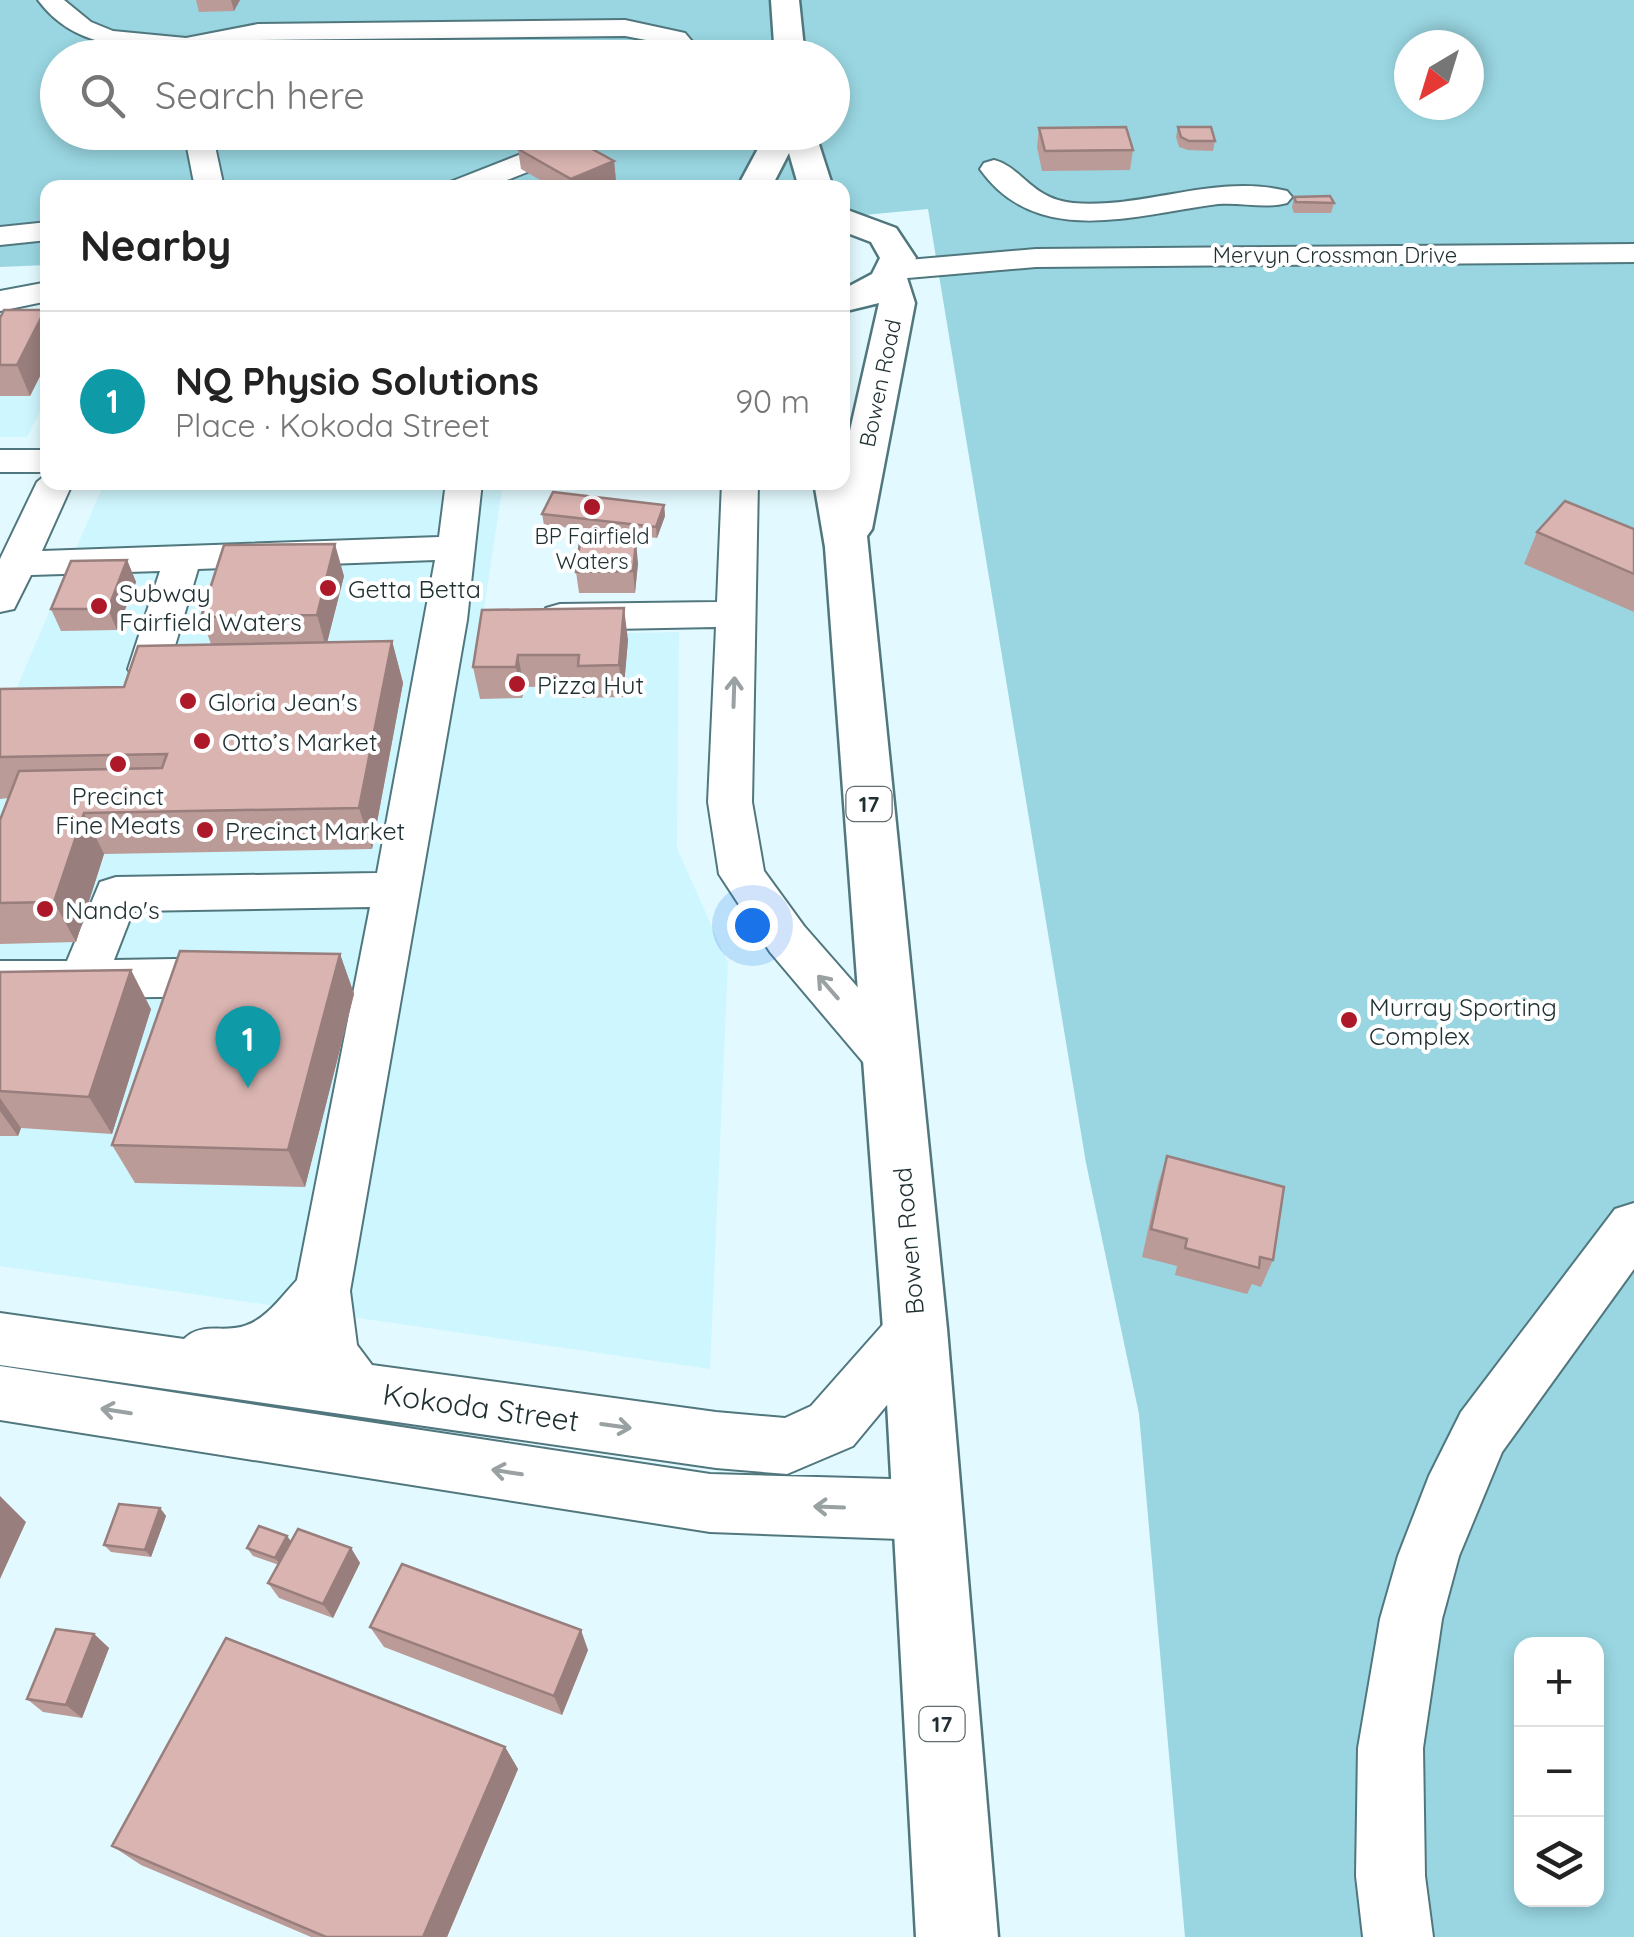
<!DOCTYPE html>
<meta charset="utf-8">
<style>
:root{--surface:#fff;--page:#f6f6f6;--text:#222;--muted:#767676;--line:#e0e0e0;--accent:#0f766e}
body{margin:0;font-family:Quicksand,sans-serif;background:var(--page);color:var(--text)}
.controls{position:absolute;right:30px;bottom:30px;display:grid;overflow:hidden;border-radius:20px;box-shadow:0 5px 15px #0003}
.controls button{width:90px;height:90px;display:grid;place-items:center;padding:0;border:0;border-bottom:2px solid var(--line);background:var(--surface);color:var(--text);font:50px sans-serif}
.compass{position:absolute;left:1394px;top:30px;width:90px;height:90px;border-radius:50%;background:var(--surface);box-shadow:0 5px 15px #0003;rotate:218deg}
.you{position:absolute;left:752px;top:925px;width:35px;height:35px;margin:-25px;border:8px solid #fff;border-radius:50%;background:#1a73e8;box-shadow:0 0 0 15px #1a73e833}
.badge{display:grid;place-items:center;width:65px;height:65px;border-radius:50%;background:var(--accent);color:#fff;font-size:32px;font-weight:700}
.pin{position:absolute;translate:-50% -82px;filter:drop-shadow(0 2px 5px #0008)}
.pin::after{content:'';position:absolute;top:52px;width:35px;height:30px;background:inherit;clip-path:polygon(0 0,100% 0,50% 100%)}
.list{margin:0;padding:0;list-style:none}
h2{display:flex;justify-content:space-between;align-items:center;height:130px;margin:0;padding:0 40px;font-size:42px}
h2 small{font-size:32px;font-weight:400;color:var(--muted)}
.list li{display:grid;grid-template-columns:65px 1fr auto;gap:30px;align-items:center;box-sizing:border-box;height:180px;padding:0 40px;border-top:2px solid var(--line)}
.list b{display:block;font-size:38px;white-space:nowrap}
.list p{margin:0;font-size:32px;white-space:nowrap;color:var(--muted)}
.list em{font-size:32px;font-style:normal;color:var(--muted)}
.icon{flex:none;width:55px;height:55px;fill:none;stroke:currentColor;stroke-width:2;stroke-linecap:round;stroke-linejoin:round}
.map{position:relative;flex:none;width:1634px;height:1937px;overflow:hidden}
.search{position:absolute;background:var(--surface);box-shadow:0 5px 15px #0003;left:40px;top:40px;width:810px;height:110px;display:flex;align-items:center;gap:25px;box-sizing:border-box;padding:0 35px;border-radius:55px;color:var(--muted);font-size:38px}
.panel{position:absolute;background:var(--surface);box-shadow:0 5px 15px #0003;left:40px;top:180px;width:810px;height:310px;border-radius:20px}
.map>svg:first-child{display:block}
.built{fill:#cef6fe}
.green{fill:#99d6e1;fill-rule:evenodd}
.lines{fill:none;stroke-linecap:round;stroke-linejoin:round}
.minor-casing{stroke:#51777e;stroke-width:4}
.major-casing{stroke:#51777e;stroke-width:5}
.minor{fill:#fff;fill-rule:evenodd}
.major{fill:#fff;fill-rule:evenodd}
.wall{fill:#bb9b98}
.shaded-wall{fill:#987e7c}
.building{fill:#d9b4b1;stroke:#987e7c;stroke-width:2.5}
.oneway{stroke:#9aa1a3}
.poi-dot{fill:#ad1929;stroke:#fff;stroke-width:4}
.labels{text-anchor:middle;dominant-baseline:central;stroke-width:8;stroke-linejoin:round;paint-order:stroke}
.far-street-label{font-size:22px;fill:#1f2f32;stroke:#fff}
.far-poi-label{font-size:22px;fill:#1f2f32;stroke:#fff}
.shield{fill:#fff;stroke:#626d70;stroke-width:2.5}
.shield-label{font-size:22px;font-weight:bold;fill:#1f2f32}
.poi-label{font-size:25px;fill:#1f2f32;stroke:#fff;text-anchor:start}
.street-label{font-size:25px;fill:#1f2f32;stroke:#fff}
.near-street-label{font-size:30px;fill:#1f2f32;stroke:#fff}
</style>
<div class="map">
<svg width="1634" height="1937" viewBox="0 0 1634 1937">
<rect width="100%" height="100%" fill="#e2faff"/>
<path class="built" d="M0,324H47V397L27,437H0Z
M104,483H503L480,636L679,632L677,848L728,963L710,1369L0,1266V727Z"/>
<path class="green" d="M0,0H1634V1937H1185L1139,1414L1086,1163L928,209L843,217L842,188H48L47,265L0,267ZM1409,45H1469V105H1409ZM58,58H832V132H58ZM1522,1644H1596V1900H1522Z"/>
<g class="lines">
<g class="minor-casing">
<path id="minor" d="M38,0H64L91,22L113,31L186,38L258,24L625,20L685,33L706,58H679L667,44L625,36L258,40L198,51L196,58H170L172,52C120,46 72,46 38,0Z
M184,132H212L224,188H195Z
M577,132H617L613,138L487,188H446L450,182Z
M994,160C1022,167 1031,199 1073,203C1145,209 1216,173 1287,191L1292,197L1287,203C1265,209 1241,202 1218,204C1137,214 1037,250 980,169L984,163Z
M48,222V240L0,245V227Z
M1634,244V262L1036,267L896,279L885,277L880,270L885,263L896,261L1036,249Z
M48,282V301L0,311V291Z
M0,450H48V472H0Z
M48,473V482H73L42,551L439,537L446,482H482L467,620L350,1291L357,1345L372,1365L716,1412L785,1418L811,1406L895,1311L915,1303L935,1311L943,1329L935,1347L853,1446L787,1474L716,1468L0,1365V1313L184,1339C202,1321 225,1334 247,1325C267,1318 283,1295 297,1280L370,907L133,911L114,960L236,958L253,964L260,977L253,990L236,996L0,999V961H67L100,882L116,877L377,873L435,560L198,569L168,669L162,678L148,682L134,678L128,669L160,571L31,575L14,609L0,612V559L37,482Z
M722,482H758L752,802L764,871L804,926L910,1047L917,1061L910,1075L892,1081L874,1075L770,952L719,874L708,802L716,627L560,630L546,626L540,617L546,608L560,604L717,602Z
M1634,1203V1269L1502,1452L1459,1556L1442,1619L1423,1748L1425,1876L1433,1937H1363L1356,1876L1358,1748L1380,1619L1398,1556L1429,1476L1461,1412L1615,1209Z
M0,1366L710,1474L927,1480L948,1489L957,1510L948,1531L927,1540L710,1532L0,1420Z"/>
</g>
<g class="major-casing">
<path id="major" d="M771,0H799L805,58H775Z
M767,132H815L833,188H799L789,153L771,188H737Z
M842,208L896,228L916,258L907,278L915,303L872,529L867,536L947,1329L998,1937H916L883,1329L825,547L814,482H842V466L879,303L842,312V290L872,274L880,258L871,242L842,231Z"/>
</g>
<use href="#minor" class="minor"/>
<use href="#major" class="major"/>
</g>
<path class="wall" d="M196,0H240L234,11L199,12Z
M1178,127L1215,141L1213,151L1188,150L1179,147L1176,137Z
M1039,128L1133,150L1130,170L1042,171L1037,147Z
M518,149L614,161L616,181L601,188H554L521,169Z
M1294,197L1334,203L1331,213H1294L1292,207Z
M45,310L48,316V360L30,396H0V318Z
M664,505L665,516L657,538L544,525L542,514Z
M1634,529V612L1524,564L1537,532Z
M127,560L136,582L117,630L61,631L51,609Z
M638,563L635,593H579L576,572Z
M344,576L327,642L392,641L403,683L372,849L104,854L76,942L0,944V820L8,798L0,799V689L124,687L211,644L201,617Z
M482,610L628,640L623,697L582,698L581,686L524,687L522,698L480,699L473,667Z
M340,954L354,994L305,1187L135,1183L112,1145Z
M0,972L151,1009L112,1134L21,1128L18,1136H0Z
M1167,1156L1273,1260L1261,1287L1252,1284L1247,1294L1175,1275L1177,1266L1142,1257L1158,1184Z
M160,1508L166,1516L151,1557L111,1552L104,1545Z
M287,1536L291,1542L351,1548L360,1563L333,1618L279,1598L268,1583L279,1565L253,1556L247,1548Z
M370,1627L588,1650L562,1715L384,1647Z
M94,1634L109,1648L82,1718L43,1712L27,1699Z
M505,1747L518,1769L447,1937H311L141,1865L112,1846Z"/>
<path class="shaded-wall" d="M231,0H240L234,11Z
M614,161L616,181L601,188H572L571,179Z
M45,310L48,316V360L30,396L17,365Z
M664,505L665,516L657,538L656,527Z
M636,542L638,563L635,593L633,571Z
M335,544L344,576L326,647L317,615Z
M127,560L136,582L117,630L108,609Z
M624,608L628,640L623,697L619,665Z
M392,641L403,683L372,849L359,808Z
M518,655L524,687L522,698L516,667Z
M84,813L104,854L76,942L54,902Z
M340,954L354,994L305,1187L288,1150Z
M131,970L151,1009L112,1134L89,1097Z
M0,1098L21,1128L18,1136L0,1111Z
M0,1496L26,1522L0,1579Z
M160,1508L166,1516L151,1557L145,1550Z
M287,1536L293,1544L281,1565L275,1558Z
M351,1548L360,1563L333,1618L323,1604Z
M581,1630L588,1650L562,1715L554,1696Z
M94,1634L109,1648L82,1718L66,1705Z
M505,1747L518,1769L447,1937H423Z"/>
<path class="building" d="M1126,127L1133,150L1045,151L1039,128Z
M1178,127H1211L1215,141H1189L1181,137Z
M561,132L614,161L571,179L518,149Z
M383,184L427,187L381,188Z
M1330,196L1334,203L1296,202L1294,197Z
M4,310H45L17,365H0V318Z
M553,492L664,505L656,527L542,514Z
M1565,501L1634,529V574L1537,532Z
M580,542H636L633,571L576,572Z
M335,544L317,615L201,617L224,545Z
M127,560L108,609H51L71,561Z
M624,608L619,665L578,666L579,655H518L516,667H473L482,610Z
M392,641L359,808L84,813L54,902L0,903V820L19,771L162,768L167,754L0,757V689L124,687L138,646Z
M180,951L340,954L288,1150L112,1145Z
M131,970L89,1097L0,1091V972Z
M1167,1156L1284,1187L1273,1260L1260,1257L1259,1268L1185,1248L1187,1239L1151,1229Z
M119,1504L160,1508L145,1550L104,1545Z
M259,1526L287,1536L275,1558L247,1548Z
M298,1529L351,1548L323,1604L268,1583Z
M402,1564L581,1630L554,1696L370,1627Z
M56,1629L94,1634L66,1705L27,1699Z
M226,1638L505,1747L423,1937H326L112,1846Z"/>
<defs><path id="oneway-shaft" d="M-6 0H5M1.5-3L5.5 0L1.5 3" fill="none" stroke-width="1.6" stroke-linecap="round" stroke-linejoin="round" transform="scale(2.5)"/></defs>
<g class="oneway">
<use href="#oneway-shaft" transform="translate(734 692) rotate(-88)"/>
<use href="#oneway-shaft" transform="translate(828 987) rotate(-131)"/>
<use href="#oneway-shaft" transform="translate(116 1411) rotate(-171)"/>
<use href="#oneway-shaft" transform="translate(616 1426) rotate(8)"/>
<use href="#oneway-shaft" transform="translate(507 1472) rotate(-171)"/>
<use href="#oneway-shaft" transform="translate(829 1507) rotate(-178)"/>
</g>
<g class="poi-dot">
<circle cx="592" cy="507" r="10"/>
<circle cx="328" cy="588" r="10"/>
<circle cx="99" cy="606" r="10"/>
<circle cx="517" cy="684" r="10"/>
<circle cx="188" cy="701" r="10"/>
<circle cx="202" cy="741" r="10"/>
<circle cx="118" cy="764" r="10"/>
<circle cx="205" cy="830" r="10"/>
<circle cx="45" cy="909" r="10"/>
<circle cx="1349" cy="1020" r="10"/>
</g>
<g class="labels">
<g class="far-street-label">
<text x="1335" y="255">Mervyn Crossman Drive</text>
<text transform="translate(880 383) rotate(-78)">Bowen Road</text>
</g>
<g class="far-poi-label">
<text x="592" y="536">BP Fairfield<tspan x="592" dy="25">Waters</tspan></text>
</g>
<g class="shield">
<rect x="846.5" y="787" width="45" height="34" rx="8"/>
<rect x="919.5" y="1707" width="45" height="34" rx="8"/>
</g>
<g class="shield-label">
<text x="869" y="804">17</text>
<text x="942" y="1724">17</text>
</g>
<g class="poi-label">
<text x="348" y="588">Getta Betta</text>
<text x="119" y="592">Subway<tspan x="119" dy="29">Fairfield Waters</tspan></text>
<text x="537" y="684">Pizza Hut</text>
<text x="208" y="701">Gloria Jean's</text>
<text x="222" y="741">Otto’s Market</text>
<text x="118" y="795" text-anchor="middle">Precinct<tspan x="118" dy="29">Fine Meats</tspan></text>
<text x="225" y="830">Precinct Market</text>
<text x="65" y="909">Nando's</text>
<text x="1369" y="1006">Murray Sporting<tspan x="1369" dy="29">Complex</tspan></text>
</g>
<g class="street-label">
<text transform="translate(908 1241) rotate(-95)">Bowen Road</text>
</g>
<g class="near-street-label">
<text transform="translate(481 1407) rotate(8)">Kokoda Street</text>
</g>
</g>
</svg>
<div class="controls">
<button>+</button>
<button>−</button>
<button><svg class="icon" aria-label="layers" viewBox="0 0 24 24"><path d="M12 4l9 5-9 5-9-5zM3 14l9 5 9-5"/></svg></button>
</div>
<svg class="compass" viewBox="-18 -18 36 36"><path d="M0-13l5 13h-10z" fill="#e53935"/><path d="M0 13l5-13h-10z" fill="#767676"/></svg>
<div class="you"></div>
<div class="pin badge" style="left:248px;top:1088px;background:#0f9aa8">1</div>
<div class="search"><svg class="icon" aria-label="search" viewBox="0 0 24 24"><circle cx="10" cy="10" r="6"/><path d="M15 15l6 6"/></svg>Search here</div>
<section class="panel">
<h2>Nearby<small></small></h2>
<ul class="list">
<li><span class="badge" style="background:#0f9aa8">1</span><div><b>NQ Physio Solutions</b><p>Place · Kokoda Street</p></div><em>90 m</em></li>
</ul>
</section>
</div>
